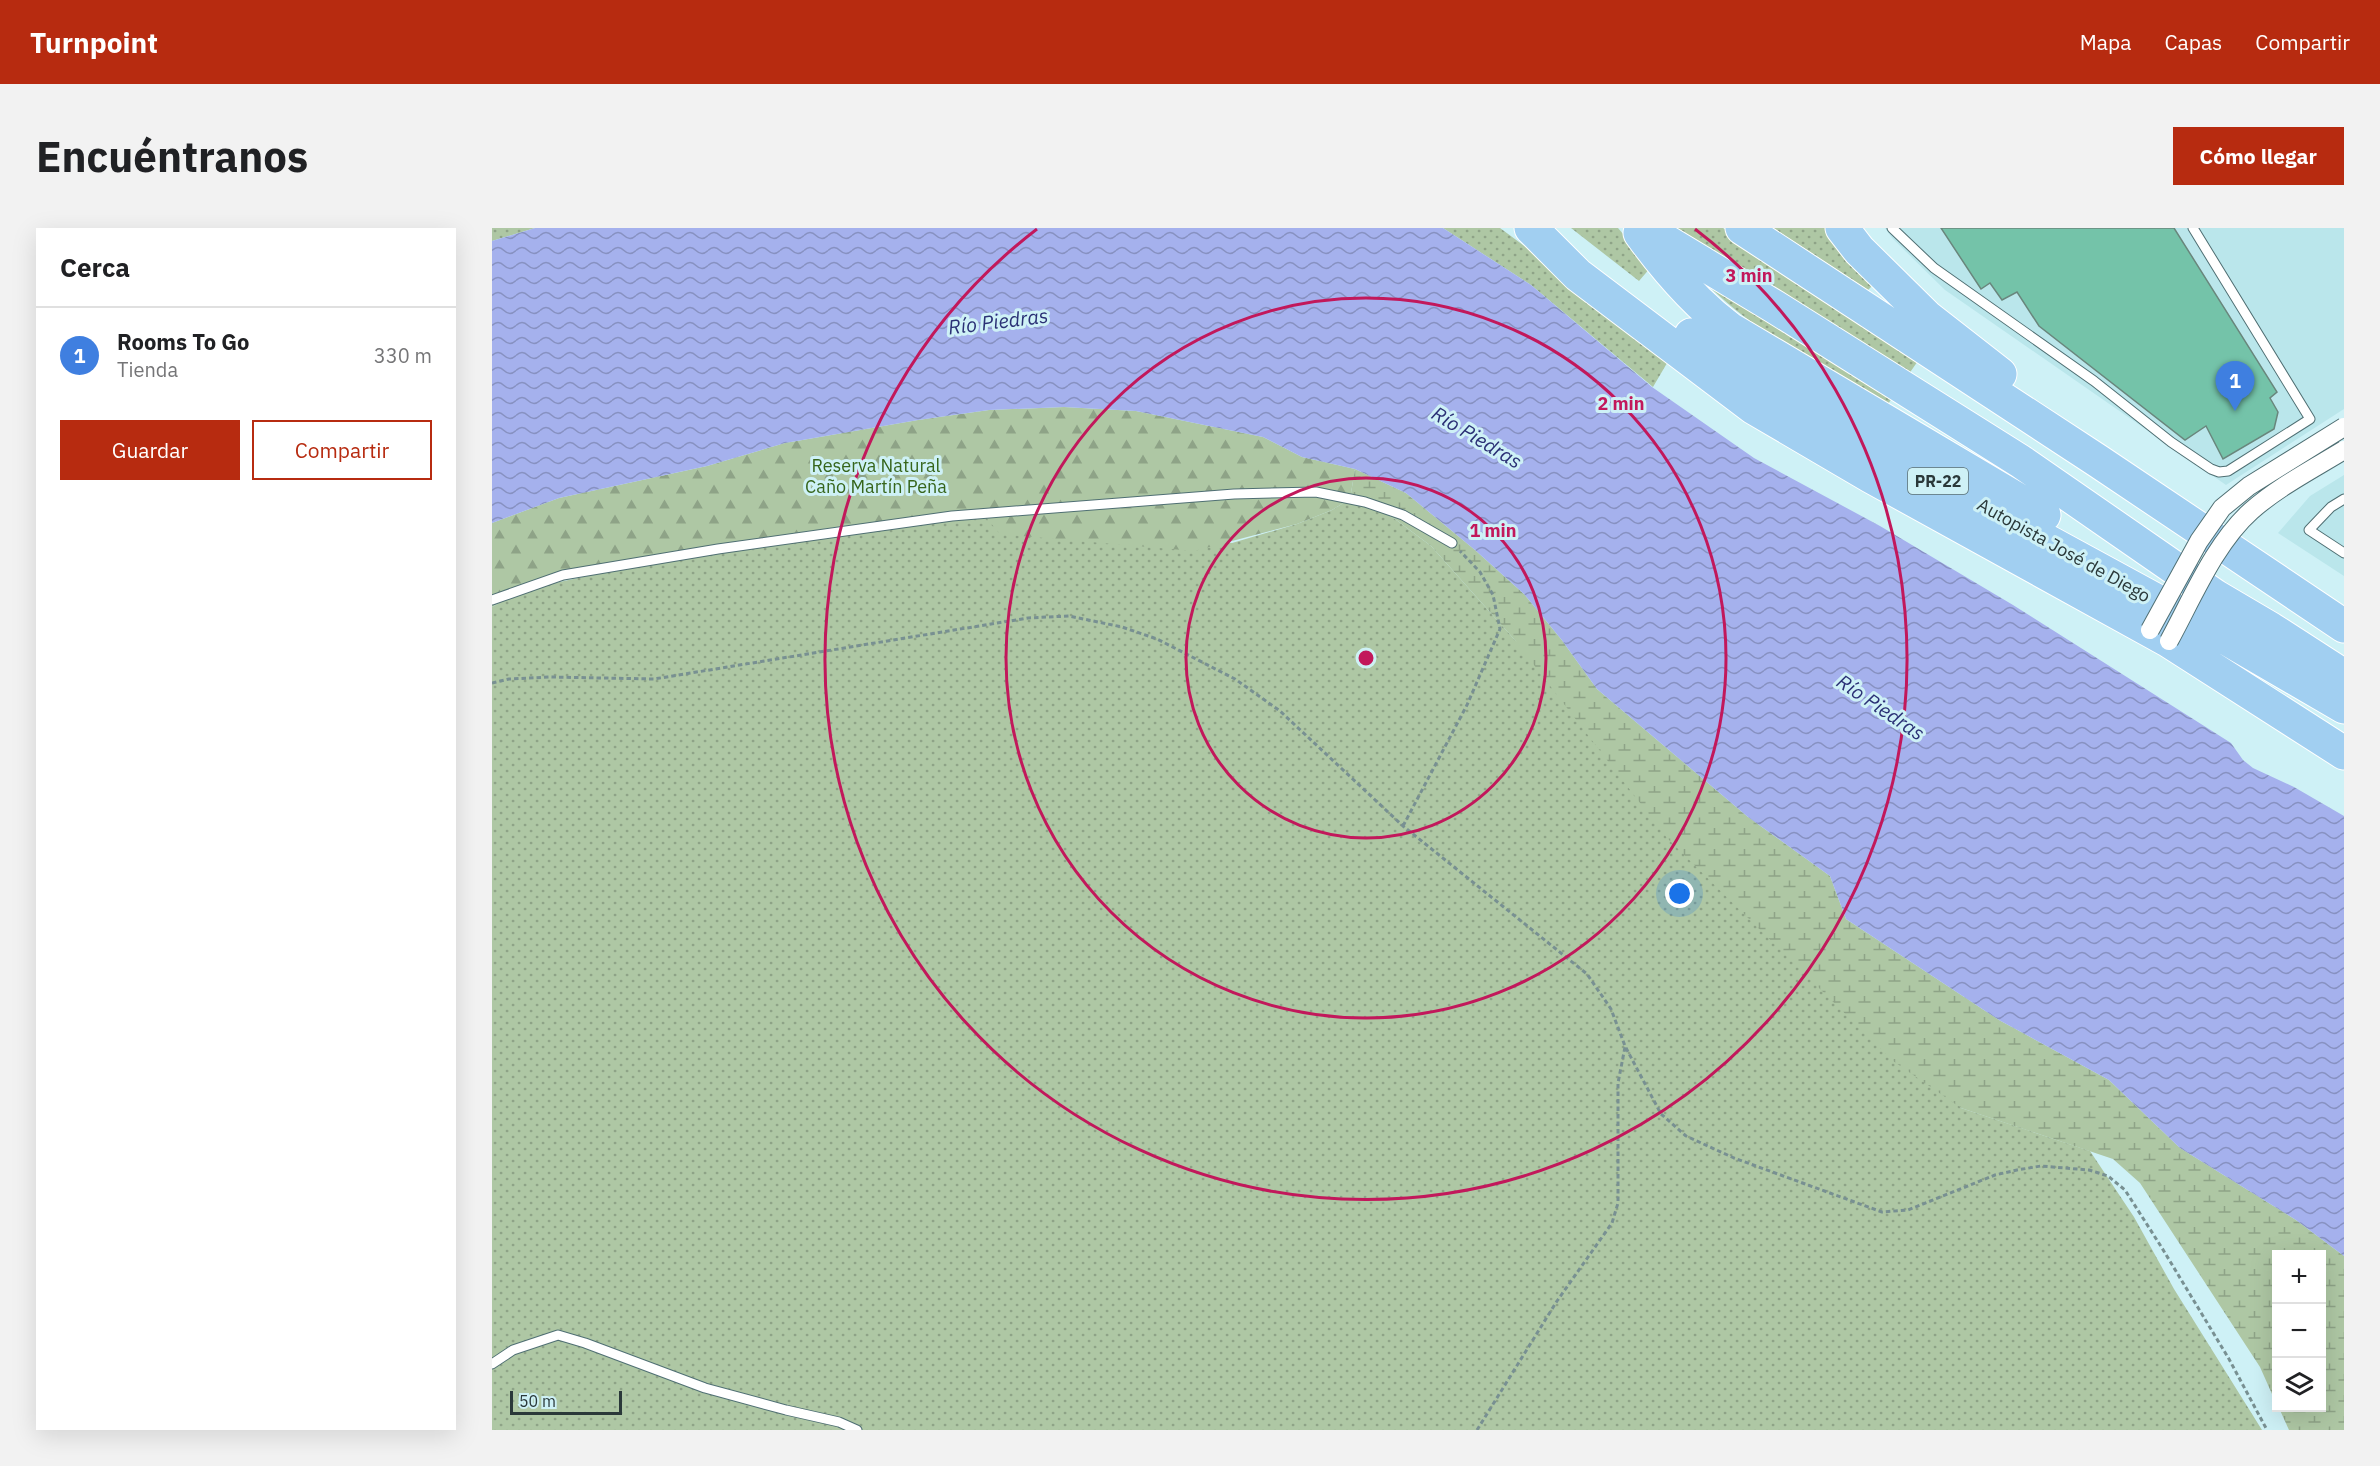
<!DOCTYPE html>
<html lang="es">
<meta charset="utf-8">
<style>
:root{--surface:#fff;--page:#f2f2f2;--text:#202124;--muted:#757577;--line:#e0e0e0;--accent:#b72b10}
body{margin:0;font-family:"IBM Plex Sans",sans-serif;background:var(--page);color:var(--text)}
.controls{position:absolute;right:18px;bottom:18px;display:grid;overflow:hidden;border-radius:0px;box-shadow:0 6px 24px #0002}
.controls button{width:54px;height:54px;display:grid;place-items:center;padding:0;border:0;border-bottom:2px solid var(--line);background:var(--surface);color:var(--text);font:30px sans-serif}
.scale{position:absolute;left:18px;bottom:15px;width:112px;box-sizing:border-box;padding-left:6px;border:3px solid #2a3839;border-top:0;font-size:16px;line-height:21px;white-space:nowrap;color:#2a3839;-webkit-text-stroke:4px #cef1f6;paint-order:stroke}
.you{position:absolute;left:1188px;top:666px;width:21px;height:21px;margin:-15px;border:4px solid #fff;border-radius:50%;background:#1a73e8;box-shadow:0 0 0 9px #1a73e833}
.badge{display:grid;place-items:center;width:39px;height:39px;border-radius:50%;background:var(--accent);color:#fff;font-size:20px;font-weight:700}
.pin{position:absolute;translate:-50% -50px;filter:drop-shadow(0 2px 3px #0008)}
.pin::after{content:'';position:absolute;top:32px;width:21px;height:18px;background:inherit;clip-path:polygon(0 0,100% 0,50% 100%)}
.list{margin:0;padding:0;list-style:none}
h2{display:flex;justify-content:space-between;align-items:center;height:78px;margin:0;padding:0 24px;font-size:26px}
h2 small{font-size:20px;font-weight:400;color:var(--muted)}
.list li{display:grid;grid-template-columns:39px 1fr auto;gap:18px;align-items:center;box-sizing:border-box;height:96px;padding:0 24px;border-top:2px solid var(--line)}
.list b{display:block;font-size:22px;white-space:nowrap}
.list p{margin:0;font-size:20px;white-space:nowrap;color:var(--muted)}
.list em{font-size:20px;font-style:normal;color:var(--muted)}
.actions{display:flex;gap:12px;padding:18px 24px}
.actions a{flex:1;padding:14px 0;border:2px solid var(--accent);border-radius:0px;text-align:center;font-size:21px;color:var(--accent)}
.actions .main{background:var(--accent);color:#fff}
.icon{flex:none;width:33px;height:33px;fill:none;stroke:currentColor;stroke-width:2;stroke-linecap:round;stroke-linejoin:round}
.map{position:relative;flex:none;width:1852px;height:1202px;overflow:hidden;border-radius:0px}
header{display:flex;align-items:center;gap:36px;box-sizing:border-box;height:84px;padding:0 30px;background:var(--accent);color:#fff}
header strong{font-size:28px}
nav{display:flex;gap:33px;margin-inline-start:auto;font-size:21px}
.intro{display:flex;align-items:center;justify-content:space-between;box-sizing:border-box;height:144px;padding:0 36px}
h1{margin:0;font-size:42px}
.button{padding:15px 27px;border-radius:0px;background:var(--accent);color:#fff;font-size:21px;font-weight:700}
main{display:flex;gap:36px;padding:0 36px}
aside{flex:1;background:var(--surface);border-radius:0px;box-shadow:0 6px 24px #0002}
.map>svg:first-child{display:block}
.built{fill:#bae6eb}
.grass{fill:url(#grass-dots)}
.forest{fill:url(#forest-firs)}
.wetland{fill:url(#wetland-marsh)}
.water{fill:url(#water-waves)}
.building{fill:#74c3a9;stroke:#69867c;stroke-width:1.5}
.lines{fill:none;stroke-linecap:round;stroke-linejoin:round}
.service-casing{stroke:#4f6f73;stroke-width:11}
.motorway-casing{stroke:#fff;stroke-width:35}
.path{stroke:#789092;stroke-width:3;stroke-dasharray:4.5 3;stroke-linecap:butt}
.service{stroke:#fff;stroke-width:9}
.motorway{stroke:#a1cff1;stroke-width:33}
.minor-bridge-casing{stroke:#4f6f73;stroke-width:20;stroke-linecap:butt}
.minor-bridge{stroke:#fff;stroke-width:18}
.ring{fill:none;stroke:#c2185b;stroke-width:3}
.labels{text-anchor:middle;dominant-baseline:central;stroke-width:6;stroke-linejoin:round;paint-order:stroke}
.shield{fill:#cef1f6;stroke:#5b7072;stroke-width:1.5}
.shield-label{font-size:16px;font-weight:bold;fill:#2a3839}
.park-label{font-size:18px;fill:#36651b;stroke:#cef1f6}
.street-label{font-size:18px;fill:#2a3839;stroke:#cef1f6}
.water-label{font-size:20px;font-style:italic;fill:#2a3075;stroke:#cef1f6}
.centre{fill:#c2185b;stroke:#cef1f6;stroke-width:3}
.ring-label{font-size:18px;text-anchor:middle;font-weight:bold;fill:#c2185b;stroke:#cef1f6;stroke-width:6;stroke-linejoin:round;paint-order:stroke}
</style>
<header>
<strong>Turnpoint</strong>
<nav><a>Mapa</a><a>Capas</a><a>Compartir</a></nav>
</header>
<div class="intro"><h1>Encuéntranos</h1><a class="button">Cómo llegar</a></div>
<main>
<aside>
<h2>Cerca<small></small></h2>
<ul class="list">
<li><span class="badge" style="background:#3f7fe0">1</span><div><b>Rooms To Go</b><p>Tienda</p></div><em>330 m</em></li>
</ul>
<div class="actions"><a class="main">Guardar</a><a>Compartir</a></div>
</aside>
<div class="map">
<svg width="1852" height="1202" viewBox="0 0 1852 1202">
<defs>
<pattern id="grass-dots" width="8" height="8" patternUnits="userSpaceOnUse" patternTransform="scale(1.5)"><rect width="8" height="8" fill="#aec7a4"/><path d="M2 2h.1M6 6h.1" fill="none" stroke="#8ea387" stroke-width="1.8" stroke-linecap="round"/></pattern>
<pattern id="forest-firs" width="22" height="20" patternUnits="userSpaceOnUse" patternTransform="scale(1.5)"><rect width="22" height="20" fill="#aec7a4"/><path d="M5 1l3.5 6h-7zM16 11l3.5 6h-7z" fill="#8ea387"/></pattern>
<pattern id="wetland-marsh" width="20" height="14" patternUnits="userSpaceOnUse" patternTransform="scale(1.5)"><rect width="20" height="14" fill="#aec7a4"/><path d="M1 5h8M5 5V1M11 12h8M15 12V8" fill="none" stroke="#8ea387"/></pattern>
<pattern id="water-waves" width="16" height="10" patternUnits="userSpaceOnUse" patternTransform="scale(1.5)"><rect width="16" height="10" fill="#a5b1ed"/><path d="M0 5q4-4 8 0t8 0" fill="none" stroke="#8791c1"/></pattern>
</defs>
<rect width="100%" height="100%" fill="#cef1f6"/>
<path class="built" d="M1393,0H1852V181L1734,257L1453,62L1400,10Z
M1852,247V348L1786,305L1818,268Z"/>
<path class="grass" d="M0,0H43L0,13Z
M951,0H1008L1031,17L1178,130L1161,159L1039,57Z
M1079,0H1126L1159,39L1147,53Z
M1162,0H1231L1428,130L1396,176C1348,149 1298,124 1254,90C1220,64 1190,33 1162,0Z
M1281,0H1336L1383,55L1376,62Z
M858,271L881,279L903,291L939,318L1022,411L1469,880L1598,923L1642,989L1682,1061L1770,1202H0V379L31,362L282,307L443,289L492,287L740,315L805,296L840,282Z"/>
<path class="forest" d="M572,179L644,183L771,209L810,229L863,241L858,271L840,282L805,296L702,323L508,306L492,287C336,291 183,326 31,362L0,379V295L67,270L215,238L293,215L426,192L497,182Z"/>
<path class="wetland" d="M863,241L914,265L983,322L1032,366L1069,411L1105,461L1256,589L1338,648L1354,691L1507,792L1617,852L1688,920L1804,992L1852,1028V1202H1797L1787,1180H1830V1026H1784V1175L1768,1139L1648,955L1621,931L1469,880L1401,833L1175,610L1022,411L939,318L903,291L881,279L858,271Z"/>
<path class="water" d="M43,0H951L1039,57L1160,159L1262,230L1388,298L1521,377L1739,515L1751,532L1761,540L1802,559L1852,588V1028L1804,992L1688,920L1617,852L1507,792L1354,691L1338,648L1256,589L1105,461L1069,411L1032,366L983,322L914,265L863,241L810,229L771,209L644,183L572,179L497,182L426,192L293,215L215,238L67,270L0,295V13Z"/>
<path class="building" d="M1449,0H1682L1785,164L1778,170L1786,184L1782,201L1731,231L1714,198L1693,212L1547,98L1525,64L1510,72L1498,55L1489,61Z"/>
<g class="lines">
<g class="service-casing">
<path id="service" d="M1400,0L1442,40L1602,153L1679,214L1719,241L1727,244L1736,243L1818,191L1701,0
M1852,271L1839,279L1817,302L1852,325
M0,372L71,347L226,321L460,288L742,266L824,264L873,274L911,287L960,315
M0,1136L21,1122L66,1107L93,1115L213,1160L294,1182L347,1194L365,1202"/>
</g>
<g class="motorway-casing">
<path id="motorway" d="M1039,0L1086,47L1262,180L1378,248L1677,413L1852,525
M1152,0L1283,79L1528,233L1723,368L1779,401L1852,448
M1250,0L1606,233L1852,398
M1350,0L1367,22L1435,89L1508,146
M1148,5C1174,41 1202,74 1238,101L1552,287
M1199,107L1211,117L1371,213L1737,412L1852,479"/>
</g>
<path class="path" d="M0,455L17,451L59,449L162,451L536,390L577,388L630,399L665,411L743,451L788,483L911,598L1095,746L1119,781L1133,818L1169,886L1194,908L1242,930L1390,984L1416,982L1503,947L1525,942L1549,938L1597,942L1616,948L1633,962L1670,1020L1737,1131L1775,1202
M911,598L975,477L1008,401L1001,367L988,344L968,323
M985,1202L1065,1073L1120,995L1126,975V855L1133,819"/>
<use href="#service" class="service"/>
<use href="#motorway" class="motorway"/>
<g class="minor-bridge-casing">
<path id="minor-bridge" d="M1658,402L1707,313L1730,280L1757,258L1852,199
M1677,413C1700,371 1723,315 1759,283C1786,259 1821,241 1852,222"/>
</g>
<use href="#minor-bridge" class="minor-bridge"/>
</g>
<g class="ring">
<circle cx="874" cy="430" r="180"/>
<circle cx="874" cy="430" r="360"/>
<path d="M1203 1A541 541 0 1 1 545 1"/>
</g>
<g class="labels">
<rect class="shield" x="1416" y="240" width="60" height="26" rx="4.5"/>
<g class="shield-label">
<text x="1446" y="253">PR-22</text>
</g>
<g class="park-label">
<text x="384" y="237">Reserva Natural<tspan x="384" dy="21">Caño Martín Peña</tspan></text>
</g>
<g class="street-label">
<text transform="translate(1572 322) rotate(29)">Autopista José de Diego</text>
</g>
<g class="water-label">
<text transform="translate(506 93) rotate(-7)">Río Piedras</text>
<text transform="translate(985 209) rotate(31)">Río Piedras</text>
<text transform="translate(1389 479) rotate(34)">Río Piedras</text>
</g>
</g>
<circle cx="874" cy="430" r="9" class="centre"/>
<g class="ring-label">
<text x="1257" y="54">3 min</text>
<text x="1129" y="182">2 min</text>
<text x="1001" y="309">1 min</text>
</g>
</svg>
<div class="controls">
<button>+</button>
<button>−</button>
<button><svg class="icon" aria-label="layers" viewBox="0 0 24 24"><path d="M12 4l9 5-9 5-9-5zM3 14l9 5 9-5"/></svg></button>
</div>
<div class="scale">50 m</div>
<div class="you"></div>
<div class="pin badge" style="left:1743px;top:183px;background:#3f7fe0">1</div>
</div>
</main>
